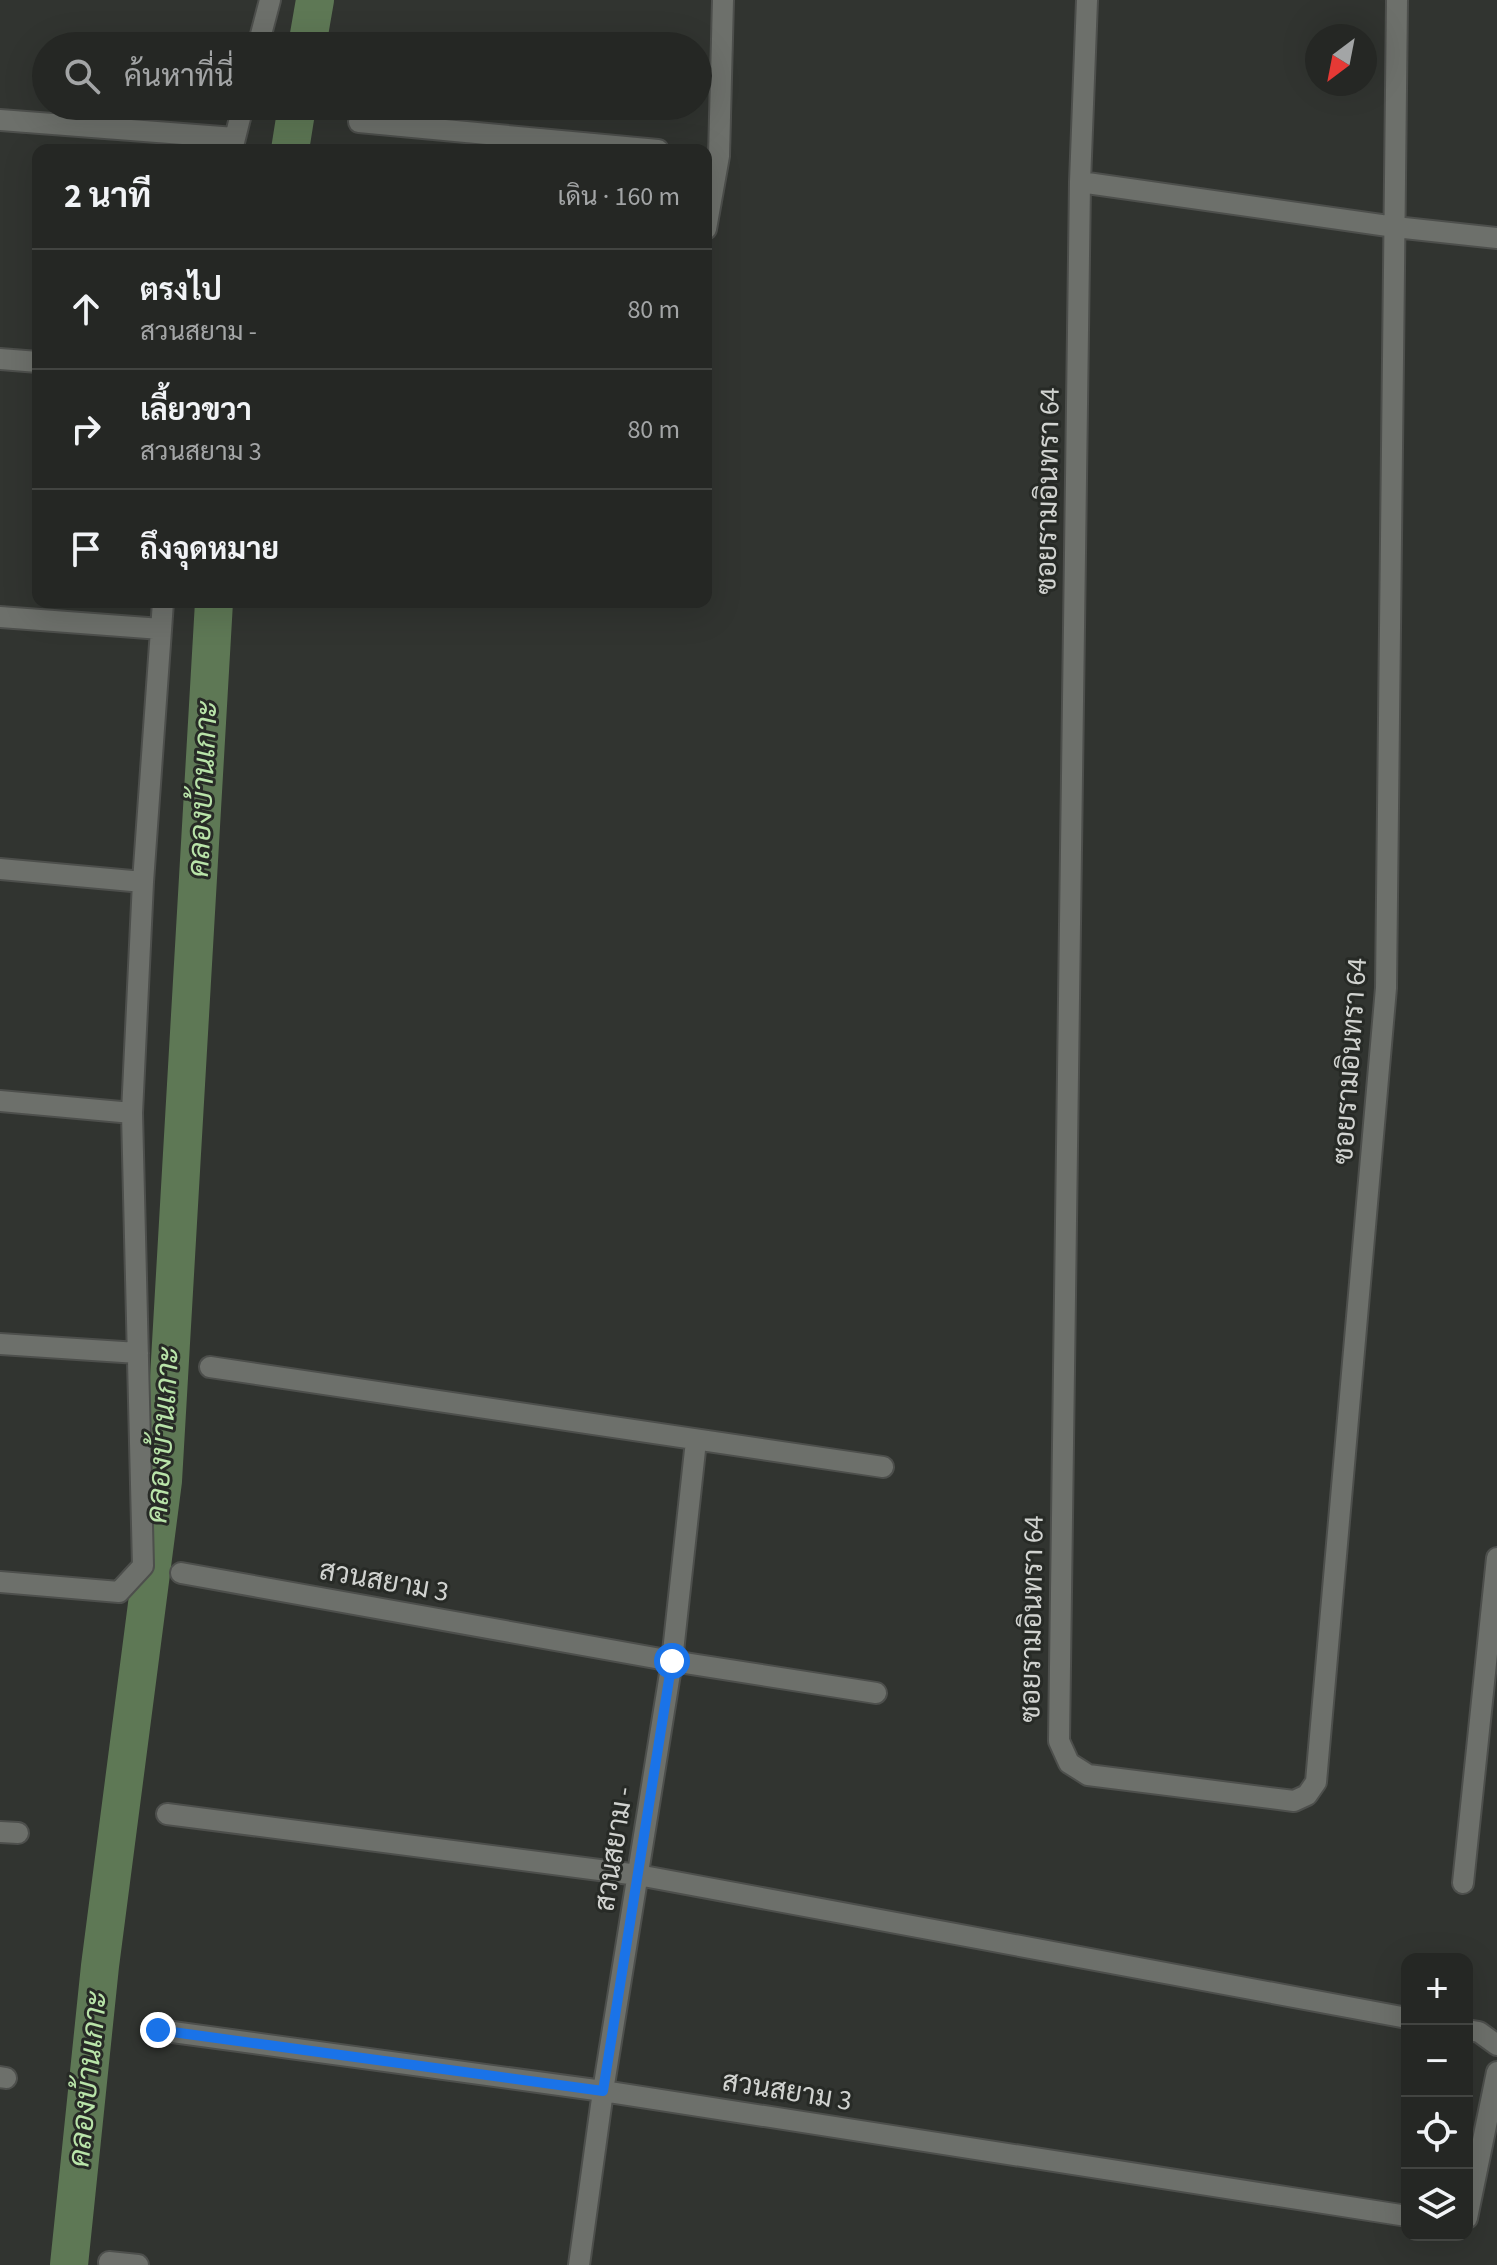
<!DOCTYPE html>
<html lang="th">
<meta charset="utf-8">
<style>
:root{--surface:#252724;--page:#313331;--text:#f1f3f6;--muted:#a3a5a6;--line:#424441}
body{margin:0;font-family:"Source Sans 3",Sarabun,sans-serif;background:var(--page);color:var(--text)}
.controls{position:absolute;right:24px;bottom:24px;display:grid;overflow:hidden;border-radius:16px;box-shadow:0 8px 32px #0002}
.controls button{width:72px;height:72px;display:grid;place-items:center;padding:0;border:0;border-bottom:2px solid var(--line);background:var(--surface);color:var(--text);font:40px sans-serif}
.compass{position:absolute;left:1305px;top:24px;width:72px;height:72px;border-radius:50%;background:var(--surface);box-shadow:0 8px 32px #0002;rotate:212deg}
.stop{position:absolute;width:24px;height:24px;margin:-18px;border:6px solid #1a73e8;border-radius:50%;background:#fff}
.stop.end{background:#1a73e8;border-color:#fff;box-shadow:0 2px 8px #0008}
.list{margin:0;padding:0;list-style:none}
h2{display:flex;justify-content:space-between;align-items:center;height:104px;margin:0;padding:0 32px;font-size:34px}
h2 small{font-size:26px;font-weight:400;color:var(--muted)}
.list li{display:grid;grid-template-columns:52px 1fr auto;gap:24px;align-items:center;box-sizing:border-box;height:120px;padding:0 32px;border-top:2px solid var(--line)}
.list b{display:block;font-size:30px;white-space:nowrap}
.list p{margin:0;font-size:26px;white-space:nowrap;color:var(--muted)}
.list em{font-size:26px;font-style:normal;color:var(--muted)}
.icon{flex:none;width:44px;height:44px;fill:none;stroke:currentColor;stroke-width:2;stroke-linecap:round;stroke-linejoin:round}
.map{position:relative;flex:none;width:1497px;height:2265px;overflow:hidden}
.search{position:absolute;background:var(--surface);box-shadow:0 8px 32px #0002;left:32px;top:32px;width:680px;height:88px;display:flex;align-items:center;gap:20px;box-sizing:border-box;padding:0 28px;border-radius:44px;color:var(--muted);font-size:30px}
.panel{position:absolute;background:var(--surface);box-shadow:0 8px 32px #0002;left:32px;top:144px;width:680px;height:464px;border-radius:16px}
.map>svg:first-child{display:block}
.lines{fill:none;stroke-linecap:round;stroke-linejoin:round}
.canal{stroke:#5e7855;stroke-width:38}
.street-casing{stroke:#4d4f4c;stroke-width:24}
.street{stroke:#6d706b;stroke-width:20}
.route{stroke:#1a73e8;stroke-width:10}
.labels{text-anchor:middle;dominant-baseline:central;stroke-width:6;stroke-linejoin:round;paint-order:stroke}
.street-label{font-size:28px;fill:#d1d3d0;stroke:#272a26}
.water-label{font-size:30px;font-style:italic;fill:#b9e4a9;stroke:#272a26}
</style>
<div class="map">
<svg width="1497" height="2265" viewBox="0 0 1497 2265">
<rect width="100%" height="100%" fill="#313430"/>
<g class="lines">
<path class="canal" d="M307,46L315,0
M290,150L297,106
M69,2265L100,1966L163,1481L214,602"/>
<g class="street-casing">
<path id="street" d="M1087,0L1080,182L1059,1741L1069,1763L1088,1775L1294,1801L1307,1795L1316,1782L1386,988L1397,0
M258,46L270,0
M0,120L235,138
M359,122L658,150
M232,150L243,106
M1080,182L1395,227L1497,238
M706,229L719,156L723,0
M0,359L38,362
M0,617L161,629
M0,869L143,882
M0,1101L132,1113
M0,1344L138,1353
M210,1367L883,1467
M181,1573L672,1661L876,1693
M0,1582L119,1592L143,1566L132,1113L143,882L163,602
M167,1814L638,1875L1407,2018
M0,1832L18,1833
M1463,1883L1497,1558
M158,2030L603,2091L1407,2216
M1467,2030L1479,2032L1497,2045
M0,2077L6,2078
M1467,2218L1497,2072
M109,2262L138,2265
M579,2265L603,2091L672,1661L696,1441"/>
</g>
<use href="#street" class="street"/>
</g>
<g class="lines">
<path class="route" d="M158,2030L603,2091L672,1661"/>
</g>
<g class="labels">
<g class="street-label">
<text transform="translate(1048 491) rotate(-89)">ซอยรามอินทรา 64</text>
<text transform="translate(1350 1061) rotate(-86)">ซอยรามอินทรา 64</text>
<text transform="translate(384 1581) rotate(10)">สวนสยาม 3</text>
<text transform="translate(1032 1619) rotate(-89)">ซอยรามอินทรา 64</text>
<text transform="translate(614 1849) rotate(-81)">สวนสยาม -</text>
<text transform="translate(787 2091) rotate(9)">สวนสยาม 3</text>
</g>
<g class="water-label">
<text transform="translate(203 789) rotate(-87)">คลองบ้านเกาะ</text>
<text transform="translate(163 1435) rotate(-86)">คลองบ้านเกาะ</text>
<text transform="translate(88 2079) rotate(-84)">คลองบ้านเกาะ</text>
</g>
</g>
</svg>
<div class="controls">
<button>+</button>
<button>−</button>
<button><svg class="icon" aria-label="locate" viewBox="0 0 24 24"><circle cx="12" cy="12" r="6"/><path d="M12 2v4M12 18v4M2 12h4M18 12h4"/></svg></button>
<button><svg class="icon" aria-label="layers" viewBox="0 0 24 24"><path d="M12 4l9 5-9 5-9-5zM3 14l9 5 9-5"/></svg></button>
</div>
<svg class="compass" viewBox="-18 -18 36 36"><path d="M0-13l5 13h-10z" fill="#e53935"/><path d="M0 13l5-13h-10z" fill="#a3a5a6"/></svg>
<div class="stop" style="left:672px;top:1661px"></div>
<div class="stop end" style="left:158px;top:2030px"></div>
<div class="search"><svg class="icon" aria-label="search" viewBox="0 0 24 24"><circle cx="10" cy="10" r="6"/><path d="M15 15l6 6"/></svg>ค้นหาที่นี่</div>
<section class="panel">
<h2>2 นาที<small>เดิน · 160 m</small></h2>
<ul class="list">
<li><svg class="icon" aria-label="ahead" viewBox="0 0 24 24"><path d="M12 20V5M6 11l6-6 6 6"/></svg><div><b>ตรงไป</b><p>สวนสยาม -</p></div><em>80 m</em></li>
<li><svg class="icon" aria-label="right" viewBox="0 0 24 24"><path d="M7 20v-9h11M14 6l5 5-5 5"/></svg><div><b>เลี้ยวขวา</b><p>สวนสยาม 3</p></div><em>80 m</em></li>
<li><svg class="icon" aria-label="arrive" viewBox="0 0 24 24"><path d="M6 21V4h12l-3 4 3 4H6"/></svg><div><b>ถึงจุดหมาย</b></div></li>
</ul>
</section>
</div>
